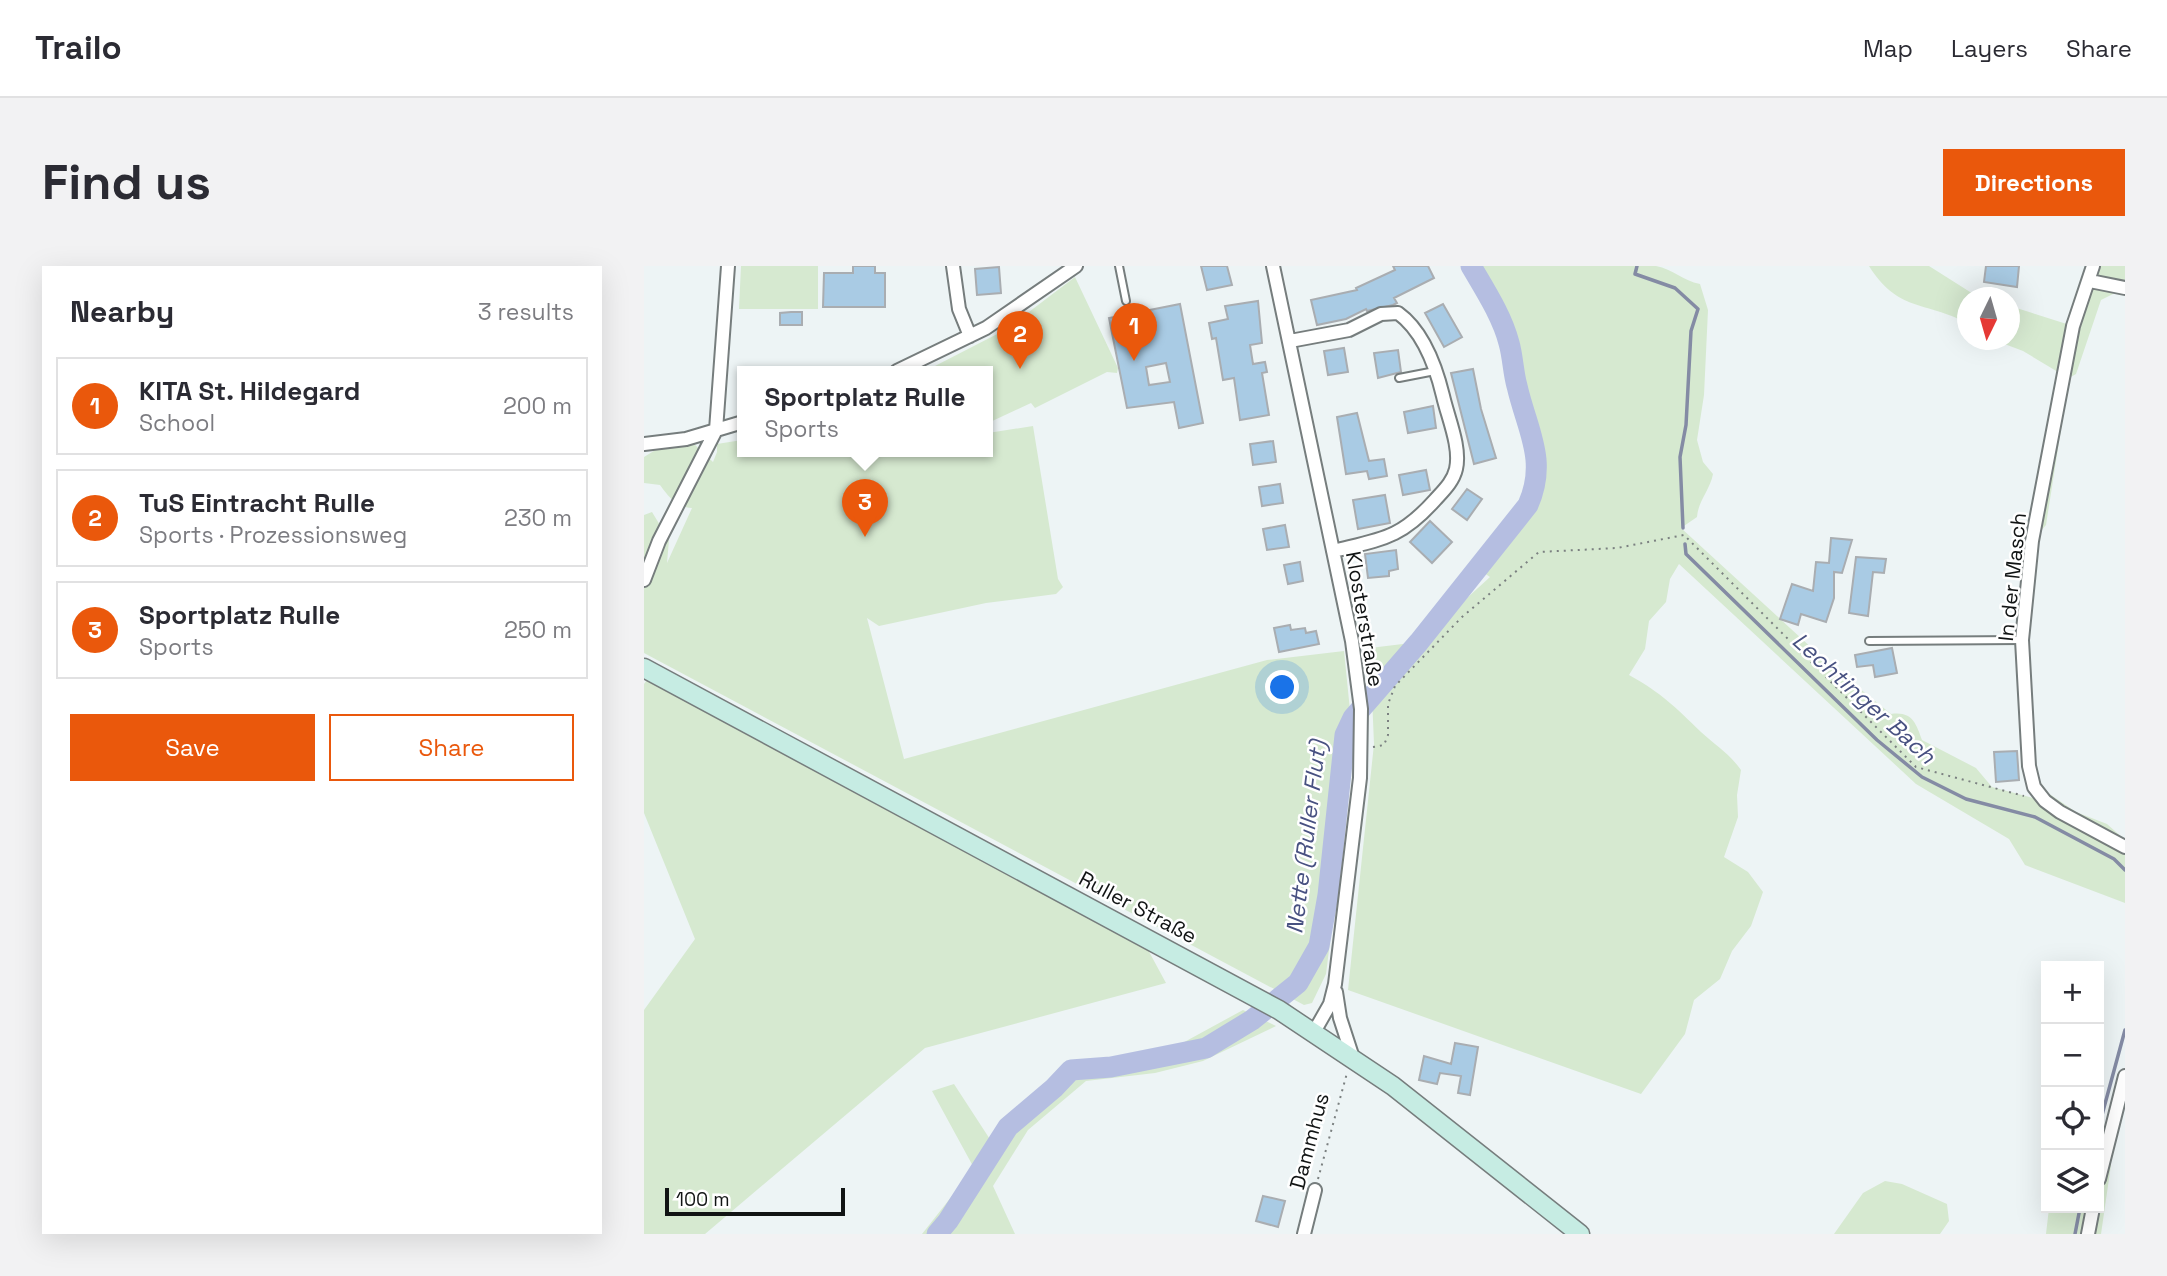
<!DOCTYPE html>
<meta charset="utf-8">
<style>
:root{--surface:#fff;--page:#f2f2f3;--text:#2b2b33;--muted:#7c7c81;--line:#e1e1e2;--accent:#ea580c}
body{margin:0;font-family:"Space Grotesk",sans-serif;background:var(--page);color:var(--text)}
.controls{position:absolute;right:21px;bottom:21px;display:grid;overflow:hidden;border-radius:0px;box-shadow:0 7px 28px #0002}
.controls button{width:63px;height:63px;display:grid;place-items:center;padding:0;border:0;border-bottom:2px solid var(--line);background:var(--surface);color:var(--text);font:35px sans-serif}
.compass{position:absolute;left:1313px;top:21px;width:63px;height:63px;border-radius:50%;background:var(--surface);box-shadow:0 7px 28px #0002;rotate:185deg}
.scale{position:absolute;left:21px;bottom:18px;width:180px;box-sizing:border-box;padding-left:7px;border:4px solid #111414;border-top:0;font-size:19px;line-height:24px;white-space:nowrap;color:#111414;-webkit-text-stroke:5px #fff;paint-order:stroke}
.you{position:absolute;left:639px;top:422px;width:24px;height:24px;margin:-18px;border:5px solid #fff;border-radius:50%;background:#1a73e8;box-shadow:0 0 0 10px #1a73e833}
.badge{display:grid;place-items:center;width:46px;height:46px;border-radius:50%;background:var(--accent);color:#fff;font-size:23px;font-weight:700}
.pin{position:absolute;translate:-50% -58px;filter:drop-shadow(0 2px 4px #0008)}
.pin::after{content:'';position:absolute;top:37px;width:24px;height:21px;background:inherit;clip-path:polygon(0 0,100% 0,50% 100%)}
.popup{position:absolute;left:93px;top:100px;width:256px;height:91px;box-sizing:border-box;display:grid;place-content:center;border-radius:0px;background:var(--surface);filter:drop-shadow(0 2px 5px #0005);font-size:23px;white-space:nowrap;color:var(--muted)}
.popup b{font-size:26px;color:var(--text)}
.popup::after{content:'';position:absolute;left:50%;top:100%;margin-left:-14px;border:14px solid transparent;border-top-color:var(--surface)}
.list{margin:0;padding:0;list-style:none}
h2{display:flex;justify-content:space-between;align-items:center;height:91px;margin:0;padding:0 28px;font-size:30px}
h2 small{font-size:23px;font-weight:400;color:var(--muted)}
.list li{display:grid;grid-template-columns:46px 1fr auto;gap:21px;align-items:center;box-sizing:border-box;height:98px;margin:0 14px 14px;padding:0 14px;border:2px solid var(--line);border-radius:0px}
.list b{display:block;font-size:26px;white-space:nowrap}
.list p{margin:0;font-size:23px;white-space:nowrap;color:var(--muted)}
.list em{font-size:23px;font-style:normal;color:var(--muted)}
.actions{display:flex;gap:14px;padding:21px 28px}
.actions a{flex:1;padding:16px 0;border:2px solid var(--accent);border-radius:0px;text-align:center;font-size:24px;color:var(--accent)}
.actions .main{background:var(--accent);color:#fff}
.icon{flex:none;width:38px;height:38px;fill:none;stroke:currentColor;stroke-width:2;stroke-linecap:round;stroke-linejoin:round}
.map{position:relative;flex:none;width:1481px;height:968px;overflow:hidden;border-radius:0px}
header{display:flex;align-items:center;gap:42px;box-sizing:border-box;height:98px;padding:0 35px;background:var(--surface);border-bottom:2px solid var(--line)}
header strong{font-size:33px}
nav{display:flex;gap:38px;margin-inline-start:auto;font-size:24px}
.intro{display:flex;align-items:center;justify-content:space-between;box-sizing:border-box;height:168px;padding:0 42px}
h1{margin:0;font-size:49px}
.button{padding:18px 32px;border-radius:0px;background:var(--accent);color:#fff;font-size:24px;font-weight:700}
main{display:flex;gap:42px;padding:0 42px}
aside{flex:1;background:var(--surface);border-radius:0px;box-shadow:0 7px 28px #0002}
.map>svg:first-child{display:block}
.green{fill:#d6e9d0}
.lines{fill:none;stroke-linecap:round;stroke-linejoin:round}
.stream{stroke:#848ba4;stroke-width:3.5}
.river{stroke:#b5bee1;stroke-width:21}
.building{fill:#a9cbe4;stroke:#a9adb1;stroke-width:2;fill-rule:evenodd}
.service-casing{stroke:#767d7d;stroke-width:10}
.minor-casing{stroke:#767d7d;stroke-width:16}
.secondary-casing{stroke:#767d7d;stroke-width:21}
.path{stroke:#7b8080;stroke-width:2;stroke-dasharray:2 5;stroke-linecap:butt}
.service{stroke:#fff;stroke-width:6}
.minor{stroke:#fff;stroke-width:12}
.secondary{stroke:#c6ece3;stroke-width:18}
.labels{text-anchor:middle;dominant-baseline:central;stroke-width:5;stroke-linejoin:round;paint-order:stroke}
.street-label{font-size:21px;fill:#111414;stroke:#fff}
.water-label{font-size:23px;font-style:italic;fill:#485181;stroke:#fff}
</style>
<header>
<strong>Trailo</strong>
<nav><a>Map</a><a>Layers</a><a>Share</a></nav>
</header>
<div class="intro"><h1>Find us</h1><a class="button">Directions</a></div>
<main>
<aside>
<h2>Nearby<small>3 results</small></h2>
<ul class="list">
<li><span class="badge">1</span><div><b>KITA St. Hildegard</b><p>School</p></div><em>200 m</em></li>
<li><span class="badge">2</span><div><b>TuS Eintracht Rulle</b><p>Sports · Prozessionsweg</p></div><em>230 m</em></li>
<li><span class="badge">3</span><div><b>Sportplatz Rulle</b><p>Sports</p></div><em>250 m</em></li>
</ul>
<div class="actions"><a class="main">Save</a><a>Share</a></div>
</aside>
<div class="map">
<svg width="1481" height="968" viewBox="0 0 1481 968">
<rect width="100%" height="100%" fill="#edf4f5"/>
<path class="green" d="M97,0H174V43H95Z
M832,0H1012C1029,3 1039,15 1056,18L1064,44L1060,129L1053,174L1059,196L1069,208C1066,224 1054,235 1053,251L1037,262L1183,396L1247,448C1268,445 1272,457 1278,474L1332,502L1348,521L1400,535L1385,500L1404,527L1432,546L1463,558L1481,574V637L1381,599L1365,573L1272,518L1035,298L1026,313L1022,336L1005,355L1001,383L985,409C1019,428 1030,440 1057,466C1072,480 1084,486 1097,504L1093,529L1094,551L1080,591L1104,606L1119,626L1107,660L1088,685L1076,713L1050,734L1041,768L997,828L704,724L730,478L726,382L775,376L846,311L833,302L883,239L893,219V189L872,118L870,66L863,44Z
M1225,0H1285L1334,31L1324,32L1323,57C1281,35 1254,46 1225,0Z
M1449,0H1481V22L1457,34L1432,108L1425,112L1402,259L1388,275L1419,109L1379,85L1350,74H1366V40L1429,60Z
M431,11L474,102L473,107L463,106L391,142L387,137L344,157V105H291L289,101L361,64Z
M389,160L414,313L419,321L412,328L342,337L235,360L223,352L260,493L623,394L700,385L710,484L682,708L668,737L660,739L0,387V249L8,246L25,274L23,297L48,242C32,241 25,231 16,219L0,217V191L13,183L19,173L48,176L69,196L73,186V178L98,174L99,185H344V167Z
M3,414L503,682L522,717L281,782L61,968H0V744L51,673L0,547V418Z
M599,744L632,760L559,795L511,807L442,815L384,864L349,920L371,968H278L330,902L288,825L310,818L351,881L364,861L410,822L427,804L522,786Z
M1455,887L1467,899L1457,968H1402L1405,942H1455Z
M1241,915L1258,918L1303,938L1305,955L1296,968H1190L1219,927Z"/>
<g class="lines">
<path class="stream" d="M993,0L991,8L1031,22L1054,43L1047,65L1042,159L1036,191L1039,262
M1041,278L1042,288L1233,474L1278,511L1322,533L1391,551L1470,593L1481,604
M1455,860L1481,764
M1431,968L1436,942"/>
<path class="river" d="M293,968L304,955L364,861L410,822L427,804L467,801L562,782L608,754L654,717L675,680L684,629L701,469L709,452L775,376L884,239C904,194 883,164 873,120C869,106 869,91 865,77C858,50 841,24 827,0"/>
</g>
<path class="building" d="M209,0H231V7H241V41H179L180,7H209Z
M557,0H583L588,19L563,24Z
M749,0H784L790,12L750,32L753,37L749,39L723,45L722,43L702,53L673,59L667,34L713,24L712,22L751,4Z
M1342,0H1375L1373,21L1340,16Z
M355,1L357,27L333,29L331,3Z
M614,35L618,77L606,79L609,98L621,96L623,106L618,107L625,149L596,154L590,112L579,114L572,72L568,73L565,57L584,53L581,40Z
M536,38L559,157L535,162L530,136L483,142L465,52ZM522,97L526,116L505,119L502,101Z
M799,38L818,71L800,81L781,47Z
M147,46H158V59H136V47Z
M700,82L704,106L684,109L680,85Z
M754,84L757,106L734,112L730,87Z
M829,103L837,143L852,192L830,198L807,107Z
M789,140L792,162L764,167L760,146Z
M713,147L725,195L740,193L743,210L725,213L723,205L702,208L693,151Z
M629,175L632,196L609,199L606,178Z
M782,204L786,224L759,229L755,209Z
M636,218L639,237L618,240L615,221Z
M823,223L838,233L823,254L808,243Z
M741,229L746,257L714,263L709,234Z
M786,255L808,276L788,297L766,276Z
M641,259L645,281L623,284L619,263Z
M1187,272L1208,274L1198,307L1190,306V332L1182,356L1157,348L1154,359L1136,353L1148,318L1169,325L1172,296L1185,297Z
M752,284L754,303L745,305V310L724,312L721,288Z
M1212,291L1242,293L1240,307L1229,306L1224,350L1205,347Z
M656,296L659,315L644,318L640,299Z
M646,359L647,364L661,362L662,367L672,365L675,378L635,386L630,362Z
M1248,382L1253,407L1231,411L1229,399L1213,401L1211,389Z
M1373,485L1375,514L1352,516L1350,486Z
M811,777L834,781L826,829L814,827L817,810L796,807L793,818L775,814L780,790L807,798Z
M619,930L641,935L634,961L612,955Z"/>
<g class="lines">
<g class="service-casing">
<path id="service" d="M475,0L482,35
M755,112L791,105
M1225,375L1378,374"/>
</g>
<g class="minor-casing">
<path id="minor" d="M309,0L315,43L326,70
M629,0L708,375L717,443L716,512L691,718L686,738L670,766
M1449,0L1429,60L1388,275L1378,374L1385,500L1390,521L1401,535L1416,546L1481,581
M1446,15L1481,22
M646,75L705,64L737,48L754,47C779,65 792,101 799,130C804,152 817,181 812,203C809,216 799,225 791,234C756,273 738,273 689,285
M253,105L342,62L432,0
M0,178L42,173L99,156
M0,314L15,275L72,164L84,0
M692,726L696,752L709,792
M1455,913L1481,810
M660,968L671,924
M1444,968L1449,942"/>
</g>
<g class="secondary-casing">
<path id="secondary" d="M0,402L635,744L749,820L936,968"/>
</g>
<path class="path" d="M729,481L740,479L744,469V438L751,420L818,351L895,286L973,282L1040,269L1272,501L1380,530
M674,913L703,807"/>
<use href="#service" class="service"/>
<use href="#minor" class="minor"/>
<use href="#secondary" class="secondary"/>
</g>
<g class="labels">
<g class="street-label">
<text transform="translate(1368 311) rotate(-84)">In der Masch</text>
<text transform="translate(721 353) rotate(80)">Klosterstraße</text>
<text transform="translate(494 641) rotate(28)">Ruller Straße</text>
<text transform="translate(665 875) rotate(-75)">Dammhus</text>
</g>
<g class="water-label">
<text transform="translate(1220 432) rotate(42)">Lechtinger Bach</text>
<text transform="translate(662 571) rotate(-83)">Nette (Ruller Flut)</text>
</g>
</g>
</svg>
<div class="controls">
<button>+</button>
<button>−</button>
<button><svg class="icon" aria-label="locate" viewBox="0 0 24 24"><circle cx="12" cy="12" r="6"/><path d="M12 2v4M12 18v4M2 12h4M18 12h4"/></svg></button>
<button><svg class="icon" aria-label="layers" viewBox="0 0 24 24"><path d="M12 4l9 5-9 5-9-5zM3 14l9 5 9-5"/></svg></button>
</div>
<svg class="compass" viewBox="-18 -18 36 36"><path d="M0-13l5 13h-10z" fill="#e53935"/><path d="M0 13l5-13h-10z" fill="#7c7c81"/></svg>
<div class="scale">100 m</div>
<div class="you"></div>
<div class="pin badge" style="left:490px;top:95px">1</div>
<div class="pin badge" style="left:376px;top:103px">2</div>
<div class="pin badge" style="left:221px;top:271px">3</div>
<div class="popup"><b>Sportplatz Rulle</b>Sports</div>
</div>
</main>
